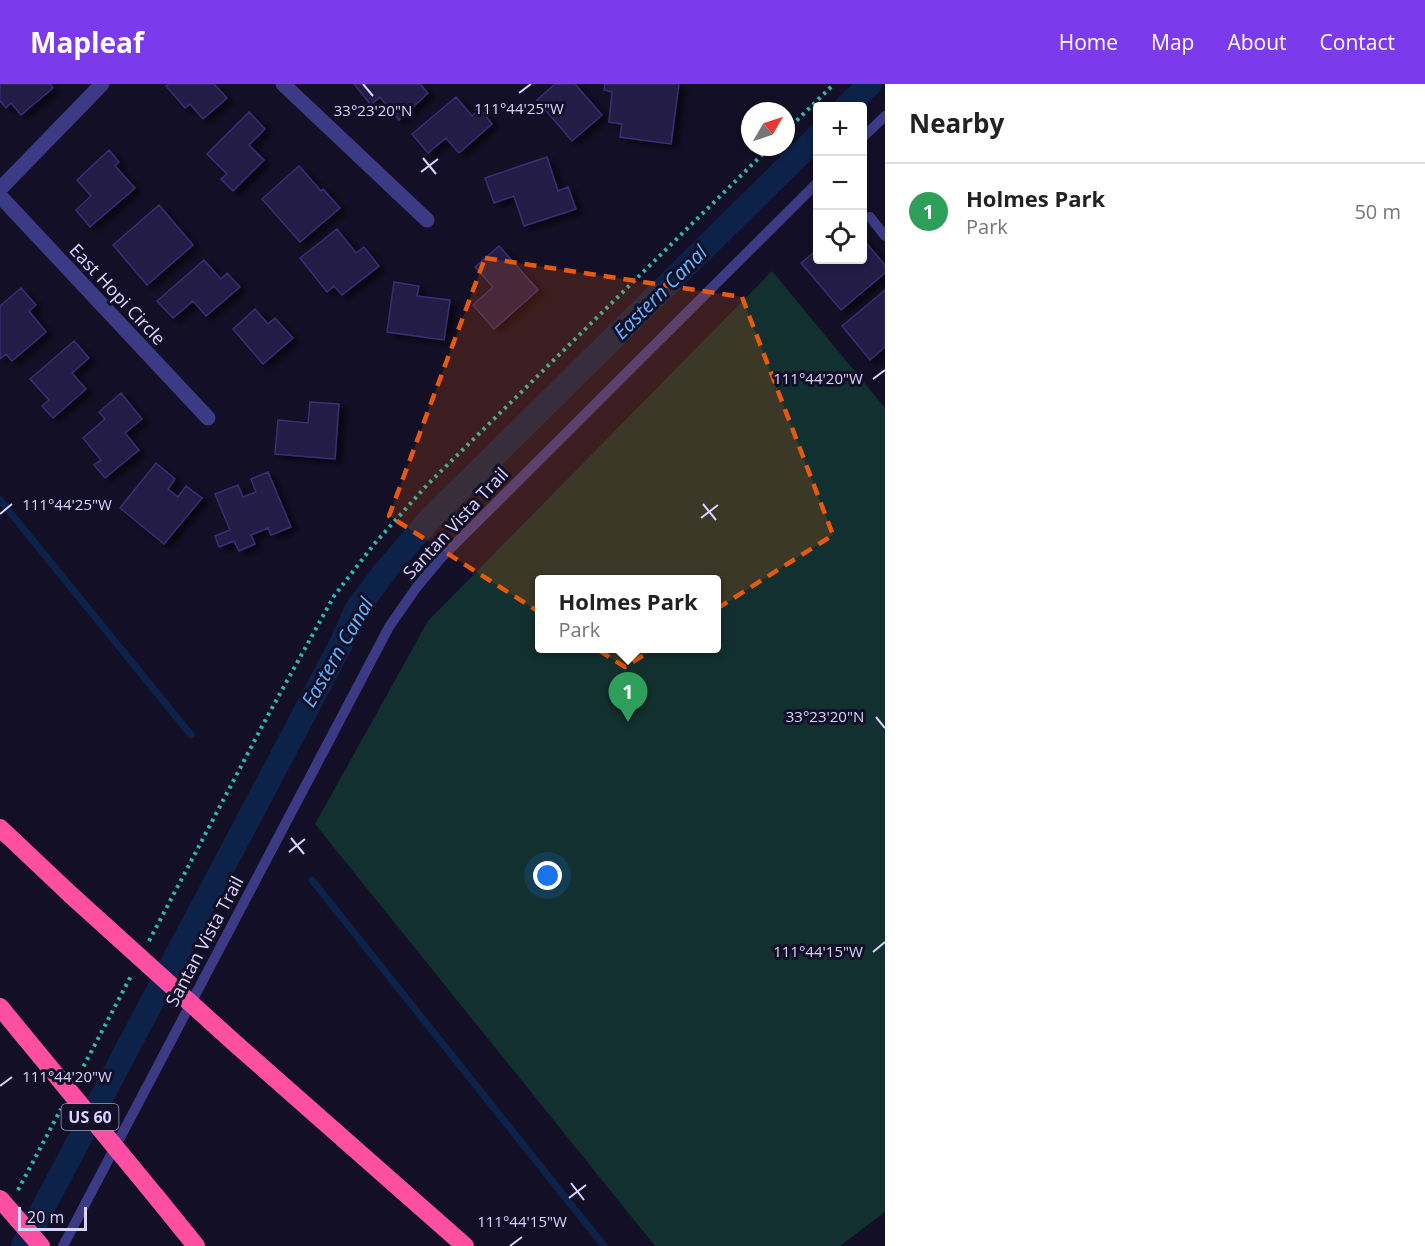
<!DOCTYPE html>
<meta charset="utf-8">
<style>
:root{--surface:#fff;--page:#f2f2f2;--text:#222;--muted:#767676;--line:#e0e0e0;--accent:#7c3aed}
body{margin:0;font-family:"Open Sans",sans-serif;background:var(--page);color:var(--text)}
.controls{position:absolute;right:18px;top:18px;display:grid;overflow:hidden;border-radius:6px;box-shadow:0 3px 9px #0003}
.controls button{width:54px;height:54px;display:grid;place-items:center;padding:0;border:0;border-bottom:2px solid var(--line);background:var(--surface);color:var(--text);font:30px sans-serif}
.compass{position:absolute;left:741px;top:18px;width:54px;height:54px;border-radius:50%;background:var(--surface);box-shadow:0 3px 9px #0003;rotate:51deg}
.scale{position:absolute;left:18px;bottom:15px;width:69px;box-sizing:border-box;padding-left:6px;border:3px solid #d9d4ff;border-top:0;font-size:16px;line-height:21px;white-space:nowrap;color:#d9d4ff;-webkit-text-stroke:4px #130f26;paint-order:stroke}
.you{position:absolute;left:548px;top:792px;width:21px;height:21px;margin:-15px;border:4px solid #fff;border-radius:50%;background:#1a73e8;box-shadow:0 0 0 9px #1a73e833}
.badge{display:grid;place-items:center;width:39px;height:39px;border-radius:50%;background:var(--accent);color:#fff;font-size:20px;font-weight:700}
.pin{position:absolute;translate:-50% -50px;filter:drop-shadow(0 2px 3px #0008)}
.pin::after{content:'';position:absolute;top:32px;width:21px;height:18px;background:inherit;clip-path:polygon(0 0,100% 0,50% 100%)}
.popup{position:absolute;left:535px;top:491px;width:186px;height:78px;box-sizing:border-box;display:grid;place-content:center;border-radius:6px;background:var(--surface);filter:drop-shadow(0 2px 4px #0005);font-size:20px;white-space:nowrap;color:var(--muted)}
.popup b{font-size:22px;color:var(--text)}
.popup::after{content:'';position:absolute;left:50%;top:100%;margin-left:-12px;border:12px solid transparent;border-top-color:var(--surface)}
.list{margin:0;padding:0;list-style:none}
h2{display:flex;justify-content:space-between;align-items:center;height:78px;margin:0;padding:0 24px;font-size:26px}
h2 small{font-size:20px;font-weight:400;color:var(--muted)}
.list li{display:grid;grid-template-columns:39px 1fr auto;gap:18px;align-items:center;box-sizing:border-box;height:96px;padding:0 24px;border-top:2px solid var(--line)}
.list b{display:block;font-size:22px;white-space:nowrap}
.list p{margin:0;font-size:20px;white-space:nowrap;color:var(--muted)}
.list em{font-size:20px;font-style:normal;color:var(--muted)}
.icon{flex:none;width:33px;height:33px;fill:none;stroke:currentColor;stroke-width:2;stroke-linecap:round;stroke-linejoin:round}
.map{position:relative;flex:none;width:885px;height:1162px;overflow:hidden}
header{display:flex;align-items:center;gap:36px;box-sizing:border-box;height:84px;padding:0 30px;background:var(--accent);color:#fff}
header strong{font-size:28px}
nav{display:flex;gap:33px;margin-inline-start:auto;font-size:21px}
main{display:flex}
aside{flex:1;background:var(--surface)}
.map>svg:first-child{display:block}
.green{fill:#12302f;fill-rule:evenodd}
.lines{fill:none;stroke-linecap:round;stroke-linejoin:round}
.stream{stroke:#0c2248;stroke-width:7}
.canal{stroke:#0c2248;stroke-width:24}
.building{fill:#241b47;stroke:#3b2d73;stroke-width:1.5;filter:url(#shadow)}
.path{stroke:#2fb8b0;stroke-width:4;stroke-dasharray:3 4.5;stroke-linecap:butt}
.lane{stroke:#3d3a85;stroke-width:10}
.street{stroke:#3d3a85;stroke-width:15}
.highway{stroke:#ff4fa3;stroke-width:18}
.highway-bridge{stroke:#ff4fa3;stroke-width:18}
.marked{fill:#e8590c;fill-opacity:0.2;stroke:#e8590c;stroke-width:4.5;stroke-dasharray:12 8;stroke-linejoin:round}
.ticks{fill:none;stroke:#d9d4ff;stroke-width:2}
.labels{text-anchor:middle;dominant-baseline:central;stroke-width:6;stroke-linejoin:round;paint-order:stroke}
.shield{fill:#130f26;stroke:#9e99be;stroke-width:1.5}
.shield-label{font-size:16px;font-weight:bold;fill:#d9d4ff}
.street-label{font-size:18px;fill:#d9d4ff;stroke:#130f26}
.water-label{font-size:20px;font-style:italic;fill:#62b6ff;stroke:#130f26}
.ticks-label{font-size:15px;text-anchor:middle;fill:#d9d4ff;stroke:#130f26;stroke-width:6;stroke-linejoin:round;paint-order:stroke}
</style>
<header>
<strong>Mapleaf</strong>
<nav><a>Home</a><a>Map</a><a>About</a><a>Contact</a></nav>
</header>
<main>
<div class="map">
<svg width="885" height="1162" viewBox="0 0 885 1162">
<defs>
<filter id="shadow"><feDropShadow dx="6" dy="4" stdDeviation="3" flood-color="#0009"/></filter>
</defs>
<rect width="100%" height="100%" fill="#130f26"/>
<path class="green" d="M772,187L885,324V1128L840,1162H655L315,740L428,537ZM540,496H716V564H540Z"/>
<g class="lines">
<path class="stream" d="M0,416L191,651
M312,796L604,1162"/>
<path class="canal" d="M847,22L870,0
M23,1162L341,560L356,526L386,486L430,435L818,52"/>
</g>
<path class="building" d="M0,0H50L53,4L21,31L11,19L6,24L0,17Z
M169,0H214L227,14L203,35L190,20L185,24L166,2Z
M354,0H420L428,9L399,36L380,13L371,21Z
M555,0H575L602,31L572,57L537,16Z
M605,0H679L671,60L620,53L622,40L609,38L612,8L604,6Z
M456,13L472,32L480,25L492,40L459,69L446,54L428,69L412,50Z
M249,28L265,45L249,61L264,76L233,107L221,95L227,90L207,70Z
M109,66L119,78L115,82L135,104L90,143L76,126L91,112L77,96Z
M547,73L558,107L568,103L576,125L524,142L514,112L494,119L485,94Z
M299,82L321,107L323,105L340,124L300,158L262,115Z
M159,121L193,161L147,201L113,161Z
M337,145L356,169L364,163L379,182L342,211L334,202L327,208L300,174Z
M862,154L885,181V189L841,226L801,179L818,165V176H862Z
M499,162L538,206L494,245L473,221L493,203L475,183Z
M204,176L221,195L227,189L240,203L206,232L193,217L173,234L157,217Z
M394,198L419,202L417,212L450,216L444,256L387,248Z
M21,204L36,221L29,227L46,248L12,277L6,270L0,275V222Z
M885,206V263L870,276L842,242Z
M255,225L268,240L275,234L293,254L263,280L233,245Z
M74,257L89,274L72,289L86,305L53,334L42,322L49,316L30,295Z
M121,309L142,335L125,349L139,366L105,394L94,381L101,376L83,354L105,335L99,328Z
M310,318L339,320L335,375L275,370L278,336L308,339Z
M156,379L175,395L168,405L178,413L186,402L202,414L164,460L120,424Z
M268,388L291,443L271,451L268,444L251,451L255,460L239,467L234,457L219,463L215,452L230,446L215,410L238,401L243,413L256,408L251,395Z"/>
<g class="lines">
<path class="path" d="M786,47L834,0
M149,857L267,633L334,512L375,459L428,400L770,63
M80,989L131,892
M18,1106L61,1025"/>
<path class="lane" d="M862,54L885,32
M870,133L885,152
M63,1162L389,543L416,504L441,474L818,98"/>
<path class="street" d="M283,0L427,136
M0,105L102,0
M0,112L208,334"/>
<path class="highway" d="M0,744L71,811
M0,923L23,951
M238,962L465,1162
M158,1115L196,1162"/>
<path class="highway-bridge" d="M71,811L238,962
M23,951L158,1115
M0,1115L41,1162"/>
</g>
<path class="marked" d="M485,174L742,213L833,451L625,583L389,432Z"/>
<path class="ticks" d="M363,0L373,12M519,9L531,0M423,74L436,90M421,88L438,75M873,295L885,286M703,420L716,436M0,430L12,420M701,434L718,421M876,633L885,644M291,754L304,770M289,768L305,755M873,868L885,858M0,1002L12,993M571,1099L584,1116M569,1114L586,1101M510,1162L522,1153"/>
<g class="labels">
<rect class="shield" x="61.5" y="1020" width="57" height="26" rx="4.5"/>
<g class="shield-label">
<text x="90" y="1033">US 60</text>
</g>
<g class="street-label">
<text transform="translate(118 210) rotate(47)">East Hopi Circle</text>
<text transform="translate(455 439) rotate(-47)">Santan Vista Trail</text>
<text transform="translate(204 857) rotate(-62)">Santan Vista Trail</text>
</g>
<g class="water-label">
<text transform="translate(660 208) rotate(-45)">Eastern Canal</text>
<text transform="translate(337 568) rotate(-60)">Eastern Canal</text>
</g>
</g>
<g class="ticks-label">
<text x="519" y="30">111°44'25"W</text>
<text x="373" y="32">33°23'20"N</text>
<text x="818" y="300">111°44'20"W</text>
<text x="67" y="426">111°44'25"W</text>
<text x="825" y="638">33°23'20"N</text>
<text x="818" y="873">111°44'15"W</text>
<text x="67" y="998">111°44'20"W</text>
<text x="522" y="1143">111°44'15"W</text>
</g>
</svg>
<div class="controls">
<button>+</button>
<button>−</button>
<button><svg class="icon" aria-label="locate" viewBox="0 0 24 24"><circle cx="12" cy="12" r="6"/><path d="M12 2v4M12 18v4M2 12h4M18 12h4"/></svg></button>
</div>
<svg class="compass" viewBox="-18 -18 36 36"><path d="M0-13l5 13h-10z" fill="#e53935"/><path d="M0 13l5-13h-10z" fill="#767676"/></svg>
<div class="scale">20 m</div>
<div class="you"></div>
<div class="pin badge" style="left:628px;top:638px;background:#2e9e5b">1</div>
<div class="popup"><b>Holmes Park</b>Park</div>
</div>
<aside>
<h2>Nearby<small></small></h2>
<ul class="list">
<li><span class="badge" style="background:#2e9e5b">1</span><div><b>Holmes Park</b><p>Park</p></div><em>50 m</em></li>
</ul>
</aside>
</main>
